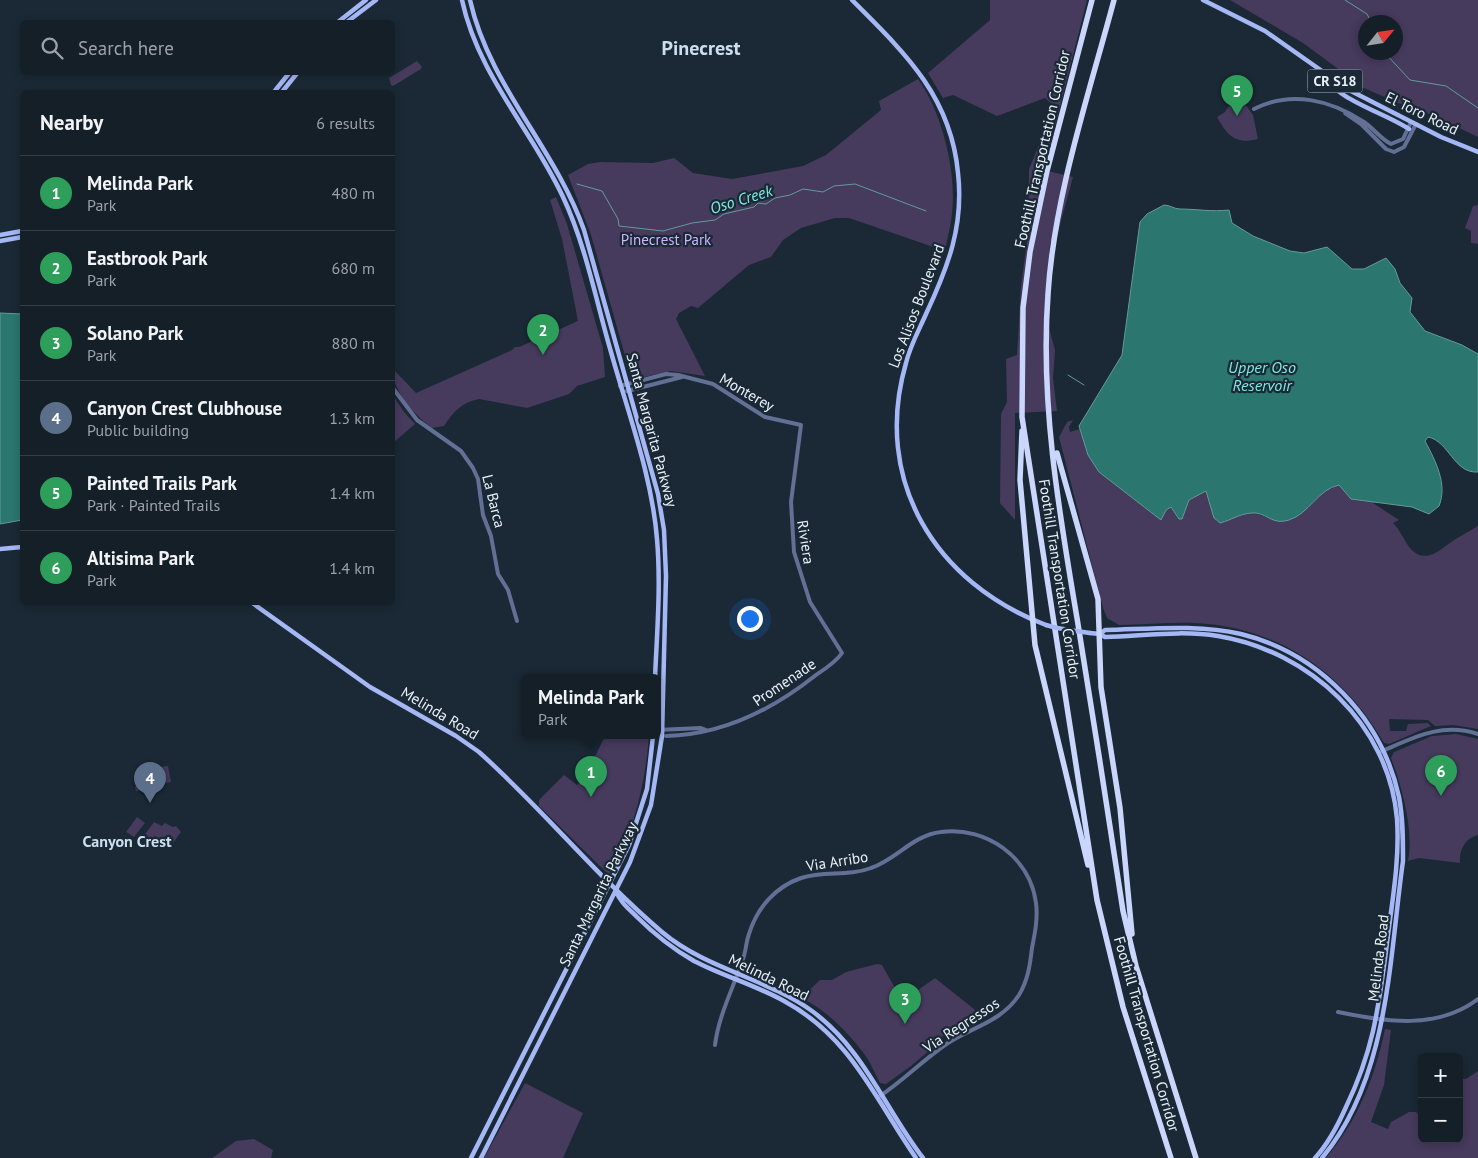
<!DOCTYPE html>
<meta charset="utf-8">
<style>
:root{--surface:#141f28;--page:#212c34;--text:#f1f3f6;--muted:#9da2a8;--line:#333d45;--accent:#c9bb3b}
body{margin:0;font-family:"PT Sans",sans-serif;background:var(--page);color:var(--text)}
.controls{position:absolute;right:15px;bottom:15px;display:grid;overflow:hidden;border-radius:8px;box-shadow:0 2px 8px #0003}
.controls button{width:45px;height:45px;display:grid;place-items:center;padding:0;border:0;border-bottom:1px solid var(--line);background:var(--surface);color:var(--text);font:25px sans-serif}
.compass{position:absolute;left:1358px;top:15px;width:45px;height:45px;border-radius:50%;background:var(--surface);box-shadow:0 2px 8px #0003;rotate:60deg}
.you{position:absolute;left:749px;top:618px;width:18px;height:18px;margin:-12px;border:4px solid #fff;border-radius:50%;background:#1a73e8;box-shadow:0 0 0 8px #1a73e833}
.badge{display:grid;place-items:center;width:32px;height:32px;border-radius:50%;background:var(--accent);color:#fff;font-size:16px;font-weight:700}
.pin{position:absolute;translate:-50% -41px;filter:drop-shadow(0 1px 2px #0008)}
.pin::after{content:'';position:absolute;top:26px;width:18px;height:15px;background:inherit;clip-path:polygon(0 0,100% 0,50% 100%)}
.popup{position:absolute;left:521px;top:674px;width:140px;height:65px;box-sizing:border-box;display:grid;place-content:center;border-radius:8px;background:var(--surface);filter:drop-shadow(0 1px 4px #0005);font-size:16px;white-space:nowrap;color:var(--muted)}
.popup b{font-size:19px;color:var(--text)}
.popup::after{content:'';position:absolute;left:50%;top:100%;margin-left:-10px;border:10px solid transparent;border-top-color:var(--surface)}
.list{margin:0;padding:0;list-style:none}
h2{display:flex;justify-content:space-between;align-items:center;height:65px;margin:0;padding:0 20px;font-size:21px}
h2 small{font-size:16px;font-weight:400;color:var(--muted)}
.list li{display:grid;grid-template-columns:32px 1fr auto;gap:15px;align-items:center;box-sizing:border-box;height:75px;padding:0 20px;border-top:1px solid var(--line)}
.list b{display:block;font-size:19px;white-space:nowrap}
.list p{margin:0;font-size:16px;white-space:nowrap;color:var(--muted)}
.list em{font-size:16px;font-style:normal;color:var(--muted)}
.icon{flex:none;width:28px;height:28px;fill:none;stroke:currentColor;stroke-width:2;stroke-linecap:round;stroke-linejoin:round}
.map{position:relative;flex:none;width:1478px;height:1158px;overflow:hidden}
.search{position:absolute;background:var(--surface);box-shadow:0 2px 8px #0003;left:20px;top:20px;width:375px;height:55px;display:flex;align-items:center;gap:12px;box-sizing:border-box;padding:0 18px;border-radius:8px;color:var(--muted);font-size:19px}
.panel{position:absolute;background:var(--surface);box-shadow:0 2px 8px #0003;left:20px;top:90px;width:375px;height:515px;border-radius:8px}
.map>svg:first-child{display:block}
.green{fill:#463a5d;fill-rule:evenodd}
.water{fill:#2b766f;stroke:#639b98}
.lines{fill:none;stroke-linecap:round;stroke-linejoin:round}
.stream{stroke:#639b98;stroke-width:1}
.minor{stroke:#636f94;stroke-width:4}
.major{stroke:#a5b7f5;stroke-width:4.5}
.highway{stroke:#cad6fb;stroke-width:5.5}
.major-bridge{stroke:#a5b7f5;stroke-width:4.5}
.labels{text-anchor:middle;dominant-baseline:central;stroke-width:4.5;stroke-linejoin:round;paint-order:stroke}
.shield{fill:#1a2935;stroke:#aab5be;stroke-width:1}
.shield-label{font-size:14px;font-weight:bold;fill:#e7f1f9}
.street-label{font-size:15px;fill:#e7f1f9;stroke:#1a2935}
.park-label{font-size:15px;fill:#cdb5fd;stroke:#1a2935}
.water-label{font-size:16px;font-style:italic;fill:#7cebe0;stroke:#1a2935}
.neighbourhood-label{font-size:16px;font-weight:bold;fill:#ccdfef;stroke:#1a2935}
.district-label{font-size:20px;font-weight:bold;fill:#ccdfef;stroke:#1a2935}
</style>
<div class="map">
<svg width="1478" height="1158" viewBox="0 0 1478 1158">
<rect width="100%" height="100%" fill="#1a2935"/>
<path class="green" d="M990,0H1087L1044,170L1073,177L1058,232L1050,243L1049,254L1051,289L1049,328L1055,350L1053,378L1057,411L1015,413V520L1000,503L1001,414L1007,402L1006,359L1017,355L1021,286L1028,234L1029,169L1055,107L1045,98L997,116L953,95L943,98L928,73L990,20Z
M1230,0H1478V137L1419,109L1398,103L1364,88L1303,43ZM1366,22H1396V52H1366Z
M417,61L422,67L421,69L393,86L391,85L389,78Z
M918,79C942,112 957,172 952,213C951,226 947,239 945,251L849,218H835L801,228L783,240L771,257L749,265L698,308L691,306L679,313L676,319L705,376L671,371L635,379L631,377L591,235L568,175L588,164L600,162L653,163L674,158L693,173L732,179L803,166L826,155L881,110L879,101Z
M1237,93L1253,115L1258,139C1235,145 1227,135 1217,117L1225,112Z
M556,197L567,224L603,348L605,377L577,386L569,394L527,408L479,399C462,402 453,412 444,426L432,428C415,415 392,392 393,369L416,393L512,350L515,347H519L578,321L562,239L550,200Z
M1478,205V255V244L1471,243V231L1465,228L1473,206Z
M392,394L404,412L415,424L393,443Z
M1073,420L1069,427L1070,432L1080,429L1088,455L1099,472L1161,520L1166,510L1171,507L1179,519H1182L1189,500L1205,491L1209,493L1216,521C1226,524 1234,515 1244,513C1261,510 1272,525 1289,520C1309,513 1318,489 1339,485L1351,499L1378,502L1373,503L1399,520L1393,523C1401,531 1404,541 1411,549C1426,565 1441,549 1454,540C1462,535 1470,531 1478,526V729L1453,725L1435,726L1428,720L1389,719L1390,731H1406L1408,724L1428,723L1431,726L1389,744L1384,743C1343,672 1278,627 1195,623C1170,622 1144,625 1119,625L1107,618L1103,608L1059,437L1067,422Z
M1456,734L1478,739V835C1465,838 1459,850 1460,863L1419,858L1408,861C1414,831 1402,787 1391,758L1394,752L1432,736Z
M605,736H649C645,786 634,831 609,875L539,806V800L564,775L577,785L587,773Z
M168,766L171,782L165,783L164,779H162L161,767Z
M147,776L154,780L138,791H136L135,787Z
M137,817L145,823L134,837L126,832Z
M154,822L162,826L165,823L173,827L176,826L181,832L172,844L165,839L161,841L155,836L150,840L145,834Z
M877,964L882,965L895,988L907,994L918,990L935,978L974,1009L982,1020L949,1036L944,1035L938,1043L911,1066L886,1084L880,1083C875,1074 871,1063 865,1055C850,1034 824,1008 801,998L820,980H832L846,972Z
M1385,1029L1391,1030L1384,1085L1371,1122L1388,1129L1391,1122L1409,1112H1416L1422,1120V1139H1459V1079H1466L1478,1071V1158H1326C1358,1120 1375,1077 1385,1029Z
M525,1083L583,1113L563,1158H484Z
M254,1139L273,1150L271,1158H212L236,1141Z"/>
<path class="water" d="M1164,205C1170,205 1174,209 1180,209C1196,209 1212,212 1229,210L1232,223L1253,236L1290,251L1304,253L1327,247L1352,269H1364L1386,258L1395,269L1400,283L1412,298L1410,312L1425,331L1462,345L1478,354V472C1454,474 1449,441 1428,437L1425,441C1435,460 1448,484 1439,506L1429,514L1412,507L1351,499L1339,485C1318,489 1309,514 1289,520C1273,525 1269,515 1256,513C1242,512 1232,520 1220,523L1214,518L1206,491L1189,500L1182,519H1179L1171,507L1166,510L1161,520L1099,472L1088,455L1079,426L1122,355L1140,222L1147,214Z
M0,313L22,314V520L0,524Z"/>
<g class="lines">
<path class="stream" d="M1345,0L1367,14L1371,22
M1384,52L1410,80L1446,86L1478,108
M577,184L602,191L618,219L619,226L663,231L692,223L715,220L724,214L754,207L758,203L766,204L775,198L790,195L803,189L823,192L834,186L855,184L926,211
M1068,375L1084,385"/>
<path class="minor" d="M1254,109C1291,90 1331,100 1364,122C1374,129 1381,139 1391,144L1403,139L1411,122
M1345,113L1361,124L1386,149L1394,152L1404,147L1416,124
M620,386L666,374L678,375L713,384L765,417L801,425L791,502L794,552L810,602L842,653C836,662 825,669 816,675C772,710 723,735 666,736
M392,387L417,420L461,451L473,468L478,479L483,515L491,536L498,574L508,590L517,621
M627,391L682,377
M657,730L701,728L706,730
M1380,752C1413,738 1441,722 1478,734
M1338,1012C1386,1022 1437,1030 1478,999
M715,1045C719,1014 733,989 743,959C746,951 746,942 749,934C757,908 775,887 801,878C824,870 848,877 871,868C897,859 913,835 941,832C986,826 1030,857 1036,903C1038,918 1035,933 1032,948C1030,965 1028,980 1019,995C1001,1022 974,1026 948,1043C924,1059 904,1080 880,1096"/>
<path class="major" d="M462,0C478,75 532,130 563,197C586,246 596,301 611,352C628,413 652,476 657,539C661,585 657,632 655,678
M470,0C489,85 555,148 584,230L658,494L664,530L666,576L662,736L651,805L630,862L481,1158
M852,0C904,52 951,96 958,173C964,226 948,267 926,314C919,330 910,346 906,363C872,480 935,583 1046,625
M1203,0L1265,31L1349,90L1441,137L1478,152
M338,22L366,0
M347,22L376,0
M1323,73C1333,99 1386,113 1409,129
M274,92L290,72
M282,92L298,72
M0,235L22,231
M0,241L22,237
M0,549L22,547
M251,602L370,687L456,736L479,752C543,809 597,877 662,932C706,969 766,978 812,1011C864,1049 885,1109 923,1158
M1057,628L1069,630
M1090,633L1100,634L1105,637C1143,636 1181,630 1218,636C1309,651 1389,724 1397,819C1400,863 1391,907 1386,951C1378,1011 1373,1051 1346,1107C1338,1125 1329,1143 1315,1158
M1100,634L1105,630C1150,629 1197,624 1241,634C1319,653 1382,718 1399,797C1403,818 1403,839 1403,861C1389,960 1389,1078 1322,1158
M616,891C620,902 629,909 637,917C654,934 673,949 694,961C723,976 755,985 784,1001C851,1037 875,1099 916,1158
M471,1158L629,845L647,789L653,736"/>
<path class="highway" d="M1092,0L1047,171L1030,252L1023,308L1022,417L1097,900L1123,1007L1171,1158
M1114,0C1089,94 1054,197 1048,294C1040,402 1059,512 1077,618C1093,715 1108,814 1123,911L1136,966L1196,1158
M1022,431L1020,480L1035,645L1088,865
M1057,453L1098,599L1101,687L1120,808L1132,934"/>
<path class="major-bridge" d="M1046,625L1057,628
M1069,630L1090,633"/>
</g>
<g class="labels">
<rect class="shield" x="1307.5" y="69.5" width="55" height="23" rx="4"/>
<g class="shield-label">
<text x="1335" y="81">CR S18</text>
</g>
<g class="street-label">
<text transform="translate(1422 113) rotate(26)">El Toro Road</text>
<text transform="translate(1042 149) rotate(-77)">Foothill Transportation Corridor</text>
<text transform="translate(916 306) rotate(-69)">Los Alisos Boulevard</text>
<text transform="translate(747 392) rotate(30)">Monterey</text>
<text transform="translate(652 430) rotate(75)">Santa Margarita Parkway</text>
<text transform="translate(494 501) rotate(76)">La Barca</text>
<text transform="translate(806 542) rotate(81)">Riviera</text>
<text transform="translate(1060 579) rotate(81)">Foothill Transportation Corridor</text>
<text transform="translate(784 682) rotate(-34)">Promenade</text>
<text transform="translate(440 713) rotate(31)">Melinda Road</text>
<text transform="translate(837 861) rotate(-9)">Via Arribo</text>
<text transform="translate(598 894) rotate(-64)">Santa Margarita Parkway</text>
<text transform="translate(1378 958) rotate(-83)">Melinda Road</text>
<text transform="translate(769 977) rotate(26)">Melinda Road</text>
<text transform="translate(961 1025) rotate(-33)">Via Regressos</text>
<text transform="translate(1147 1034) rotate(74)">Foothill Transportation Corridor</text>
</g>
<g class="park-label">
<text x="666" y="239">Pinecrest Park</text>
</g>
<g class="water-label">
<text transform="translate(741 199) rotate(-17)">Oso Creek</text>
<text x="1262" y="367">Upper Oso<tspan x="1262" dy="18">Reservoir</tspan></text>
</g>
<g class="neighbourhood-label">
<text x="127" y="841">Canyon Crest</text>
</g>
<g class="district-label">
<text x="701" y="48">Pinecrest</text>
</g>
</g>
</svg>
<div class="controls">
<button>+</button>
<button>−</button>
</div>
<svg class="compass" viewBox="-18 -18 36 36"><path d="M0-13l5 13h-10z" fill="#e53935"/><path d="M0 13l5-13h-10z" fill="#9da2a8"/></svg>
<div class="you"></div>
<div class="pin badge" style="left:591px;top:797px;background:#2e9e5b">1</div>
<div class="popup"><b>Melinda Park</b>Park</div>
<div class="pin badge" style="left:543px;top:355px;background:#2e9e5b">2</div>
<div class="pin badge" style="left:905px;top:1024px;background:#2e9e5b">3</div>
<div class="pin badge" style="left:150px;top:803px;background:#5c6f8a">4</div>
<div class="pin badge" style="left:1237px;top:116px;background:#2e9e5b">5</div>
<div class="pin badge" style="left:1441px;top:796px;background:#2e9e5b">6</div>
<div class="search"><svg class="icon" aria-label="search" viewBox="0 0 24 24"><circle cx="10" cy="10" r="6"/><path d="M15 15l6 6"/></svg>Search here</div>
<section class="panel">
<h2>Nearby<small>6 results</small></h2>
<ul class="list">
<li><span class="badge" style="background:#2e9e5b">1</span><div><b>Melinda Park</b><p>Park</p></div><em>480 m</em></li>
<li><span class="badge" style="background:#2e9e5b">2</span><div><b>Eastbrook Park</b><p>Park</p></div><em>680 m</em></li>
<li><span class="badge" style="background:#2e9e5b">3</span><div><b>Solano Park</b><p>Park</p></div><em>880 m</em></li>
<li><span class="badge" style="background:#5c6f8a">4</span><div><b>Canyon Crest Clubhouse</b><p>Public building</p></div><em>1.3 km</em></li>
<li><span class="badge" style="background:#2e9e5b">5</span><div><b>Painted Trails Park</b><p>Park · Painted Trails</p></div><em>1.4 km</em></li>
<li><span class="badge" style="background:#2e9e5b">6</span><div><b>Altisima Park</b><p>Park</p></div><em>1.4 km</em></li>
</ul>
</section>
</div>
